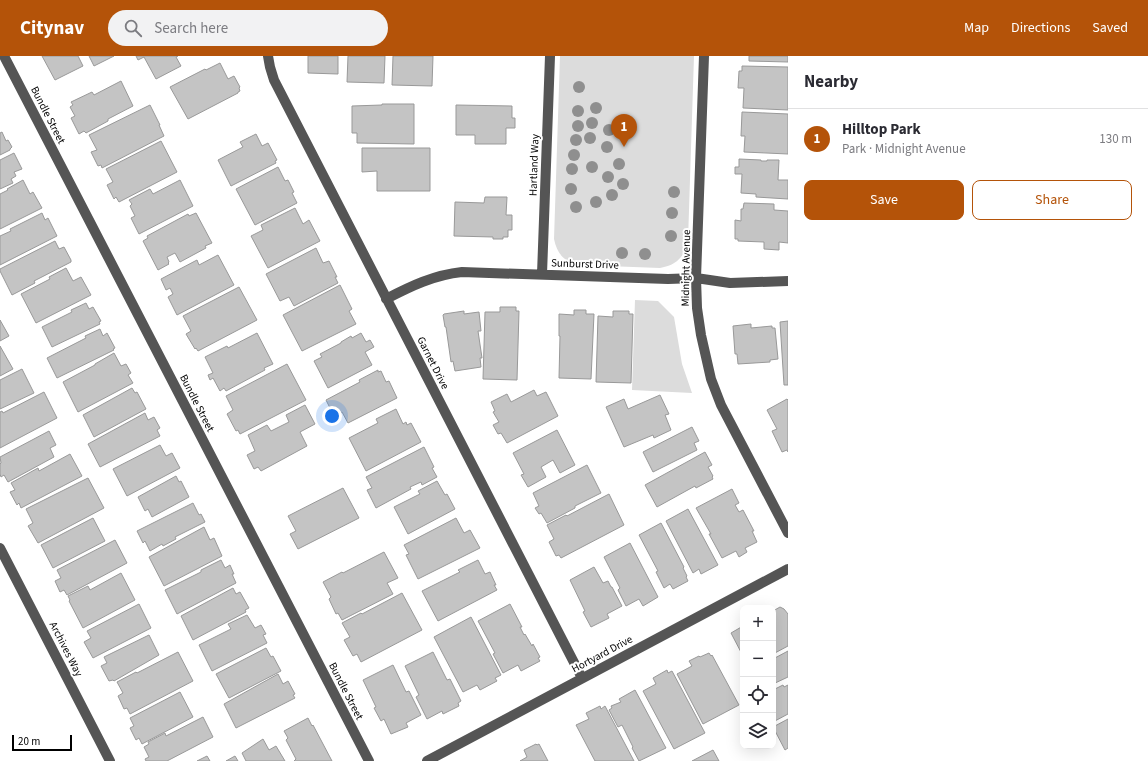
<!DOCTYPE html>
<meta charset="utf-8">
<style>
:root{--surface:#fff;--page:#f2f2f3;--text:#2b2b33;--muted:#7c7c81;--line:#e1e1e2;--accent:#b45309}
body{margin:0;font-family:"Source Sans 3",sans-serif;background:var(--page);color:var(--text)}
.controls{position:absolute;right:12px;bottom:12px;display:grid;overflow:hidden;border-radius:8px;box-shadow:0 4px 16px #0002}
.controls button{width:36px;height:36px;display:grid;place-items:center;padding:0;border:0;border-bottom:1px solid var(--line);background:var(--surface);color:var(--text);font:20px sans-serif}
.scale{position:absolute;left:12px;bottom:10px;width:60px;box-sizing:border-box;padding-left:4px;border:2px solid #000;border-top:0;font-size:11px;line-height:14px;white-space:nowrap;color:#000;-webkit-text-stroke:3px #fff;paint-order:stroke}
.you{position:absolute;left:332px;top:360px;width:14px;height:14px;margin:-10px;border:3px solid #fff;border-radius:50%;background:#1a73e8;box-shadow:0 0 0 6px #1a73e833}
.badge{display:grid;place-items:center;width:26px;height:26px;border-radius:50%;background:var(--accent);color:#fff;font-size:13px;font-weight:700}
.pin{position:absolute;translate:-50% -33px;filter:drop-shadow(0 1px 2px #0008)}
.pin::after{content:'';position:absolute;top:21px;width:14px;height:12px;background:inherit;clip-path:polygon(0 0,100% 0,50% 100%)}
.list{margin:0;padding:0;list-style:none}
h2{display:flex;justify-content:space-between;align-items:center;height:52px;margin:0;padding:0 16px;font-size:17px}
h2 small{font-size:13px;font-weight:400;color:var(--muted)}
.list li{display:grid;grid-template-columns:26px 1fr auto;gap:12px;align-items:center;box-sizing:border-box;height:60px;padding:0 16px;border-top:1px solid var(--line)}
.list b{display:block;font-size:15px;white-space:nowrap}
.list p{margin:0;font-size:13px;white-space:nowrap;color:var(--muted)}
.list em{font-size:13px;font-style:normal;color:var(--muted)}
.actions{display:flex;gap:8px;padding:12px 16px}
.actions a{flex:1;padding:9px 0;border:1px solid var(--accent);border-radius:8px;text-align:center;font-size:14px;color:var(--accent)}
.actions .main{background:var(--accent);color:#fff}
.icon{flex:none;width:22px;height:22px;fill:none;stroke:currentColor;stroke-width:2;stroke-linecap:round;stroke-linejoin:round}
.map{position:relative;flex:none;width:788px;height:705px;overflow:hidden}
header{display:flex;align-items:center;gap:24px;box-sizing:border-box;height:56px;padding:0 20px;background:var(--accent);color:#fff}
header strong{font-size:19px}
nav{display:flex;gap:22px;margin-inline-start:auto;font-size:14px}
.search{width:280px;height:36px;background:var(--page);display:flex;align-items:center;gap:10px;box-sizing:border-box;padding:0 14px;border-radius:22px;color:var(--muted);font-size:15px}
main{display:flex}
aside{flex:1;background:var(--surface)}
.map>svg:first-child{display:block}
.green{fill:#dcdcdc}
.building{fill:#c4c4c4;stroke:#999}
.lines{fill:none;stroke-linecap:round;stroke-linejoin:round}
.minor{stroke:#555;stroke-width:10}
.tree{fill:#8f8f8f}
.labels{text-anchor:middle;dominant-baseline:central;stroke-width:4;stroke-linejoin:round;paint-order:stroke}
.street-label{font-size:11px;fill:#000;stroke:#fff}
</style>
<header>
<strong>Citynav</strong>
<div class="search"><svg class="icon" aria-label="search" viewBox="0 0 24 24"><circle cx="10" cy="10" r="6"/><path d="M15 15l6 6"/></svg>Search here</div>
<nav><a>Map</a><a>Directions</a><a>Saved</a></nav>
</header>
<main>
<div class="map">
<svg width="788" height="705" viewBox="0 0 788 705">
<rect width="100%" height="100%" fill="#fff"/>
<path class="green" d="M560,0H694L688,185C684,201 677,209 660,212L580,209C565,207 557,198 554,183Z
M635,244L658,245L674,261L682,308L692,337L632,334Z"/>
<path class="building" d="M42,0H78L83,10L55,24Z
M89,0H114L94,10Z
M136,0H178L176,1L181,10L156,23L144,1L138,4Z
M308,0H338V18L308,17Z
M348,0H385L384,27L347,26Z
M393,0H433L432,30L392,29Z
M749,0H788V6L749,5Z
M220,7L228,23L234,20L240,31L239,32L240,35L238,36V37L188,63L170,31L205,13L206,14Z
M742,10L788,11V54L743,52L744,32H738L739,15H742Z
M121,25L133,50L108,63V65L86,77L84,75L79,78L71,62L75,60L70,51L73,49L71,46L92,36L94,39Z
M382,48H414V88L357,87V77H352V50L382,49Z
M150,49L160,69H159L164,80L102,112L101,109L98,110L91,96L97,94L89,79Z
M456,49L512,50V62H515V72H506V88H475V79H456Z
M742,56L788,58V98L744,96L745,80H741Z
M2,76L6,85L8,84L12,91L10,93V94L0,99V77Z
M256,78L262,90L268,87L277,104L275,105L276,107L231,130L218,104L243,91L240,86Z
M161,85L177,116L119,146L116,141L114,143L107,129L113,126L106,113Z
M362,92H430V135H377V115L362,116Z
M14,97L22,113L14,116L16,120L11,123L13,127L0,133V104Z
M739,103L761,104V105H767V104H779L778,124H788V143L756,141V138L741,137L742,118H735V111H739Z
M278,111L285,125L288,124L294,136L292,137L297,147L255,169L236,133Z
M23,124L30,138L33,136L42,152L0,173V138L8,134L7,133Z
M180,124L193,150L139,178L131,162L135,160L130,150L132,148L129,144L150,133L153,138Z
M485,141H507L506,159H512V174H508V181H503V183H493V181L454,180L455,146L484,147Z
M744,147L774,148V154L788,155V187L779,186V194L764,193V186L738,185V183H735V164L741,165V153H743Z
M295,152L303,168L309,164L320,185L268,212L251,180L263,174L261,169Z
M42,157L45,164L48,162L57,180L0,209V180L11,175L10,173Z
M196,157L212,187L205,190L206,192L180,206L175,197L167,201L169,206L168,207L169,208L158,214L143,185L148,182L147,180L188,158L189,160Z
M55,185L59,193L64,191L71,204V206L34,225L35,227L12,239L0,215V213Z
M316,192L323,207L329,205L337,221H335L338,227L294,250L289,241L280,245L266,218Z
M218,199L234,229L177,259L168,241L173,238L170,232L166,234L161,223L197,204L199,209Z
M66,212L73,225L81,221L91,239L36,267L21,238L50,223L49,221Z
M340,229L352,253L349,255L356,268L302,295L283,259Z
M239,231L257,264L198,295L196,292L195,293L186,278L191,275L183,260Z
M86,247L89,253L93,251L101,265L99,266L100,268L52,291L42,271L72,256L71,254Z
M500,251H516V255H519L517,324L483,323L485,256H500Z
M574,254H586V258H594L591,323L559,322L560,280H559V258L574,259Z
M464,255V258L479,256L481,275H478L482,302H480L481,311L455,315L453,305L451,306L446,271H445L443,259L444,258Z
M613,255H629V258H633L631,327L596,326L598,260L613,261Z
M0,264L9,280L0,285Z
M788,265V329H784L780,266Z
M751,268V272L772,270V272H775L778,303L770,304V306L738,308L737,298H735L733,270Z
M100,273L103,280L107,277L115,292L113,293L114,294L57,322L47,302L86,282L85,280Z
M257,277L273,308L264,312L265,314L226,335L224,332L220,335L213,322L210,324L208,319L213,317L205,301L227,290L228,292Z
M361,277L366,286L370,284L374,291L365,296L372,309L328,332L314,305L322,301L320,298L341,287V286L351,280L352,282Z
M0,290L13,313L0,320Z
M114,297L121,310L126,308L131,317L128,319L133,327L78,356L63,326L95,309V308Z
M287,308L306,344L240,378L238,374L236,375L227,358L233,354L226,340Z
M22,313L34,337L0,353V324Z
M378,314V316L381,315L386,326L389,325L397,342L348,367L342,356L334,360L326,344L360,326L359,324Z
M132,332L135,337L137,336L146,353L94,381L83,359Z
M534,334L537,340L546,336L558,360L507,387L501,377L498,378L493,369L499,366L493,356L495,355L491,346L507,338L511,346Z
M44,336L57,362L0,392V356L2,355L3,357Z
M660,339L669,358L665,359L671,374L654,382L653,379L624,391L606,351L624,343L628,353Z
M787,343L788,344V396L787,394L782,396L772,375L777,373L767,354Z
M305,349L315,368L300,376L307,390L261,415L258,411L254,413L247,399L255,395L248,379L267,369L271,375L289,366L286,359Z
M396,353L403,368L406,366L407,369L411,367L421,386L366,415L349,382L378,367L376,363Z
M145,357L148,364L154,361L160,372L157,374L160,380L100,411L88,388Z
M692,371L699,385L694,387L697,394L653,416L643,396Z
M557,374L575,409L560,417L553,404L541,411L546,421L528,431L521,419L524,418L513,397Z
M49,375L56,389L50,392L54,401L8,426L4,419L1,421L0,418V408L1,407L0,401Z
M160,389L166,400L172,397L180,412L127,440L113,413Z
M424,391L434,411L432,412L437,421L422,429L421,426L410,431L411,433L376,452L367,434L372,432L366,421Z
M705,396L712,409L708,411L713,420L712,421L713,423L696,432L695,430L657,451L645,429Z
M70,398L82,420L21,452L19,447L17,449L10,436L15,434L11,427L38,412L39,415Z
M587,409L601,437L575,450V452L547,467L541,457L539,458L535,452L539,450L533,437Z
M176,420L179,426L181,425L189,441L152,461L148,453L145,455L138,441Z
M88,422L104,452L38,487L28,470L33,467L26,453Z
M437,425L445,439L447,438L455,453L408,478L394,451L420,438L418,435Z
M343,432L359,462L298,493L290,478L296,475L288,460Z
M732,433L739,447L735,449L739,456L743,454L754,475H752L757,486L745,492L747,496L739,501L736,495L722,502L709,478H711L696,452Z
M609,438L624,469L561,502L559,499L556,500L549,486L554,483L547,469L566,459L567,460Z
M193,447L199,459L201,458L205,466L175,481L176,483L163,490L162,488L150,495L145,485L143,487L137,475Z
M688,453L718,509L701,518L699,513L693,517L666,465Z
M93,462L105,485L53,512L41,489Z
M456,462L464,477L470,474L480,492L418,523L406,499L409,498L404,489Z
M661,467L684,511L683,512L687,520L686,521L688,525L673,533L670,528L664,532L656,516L658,515L639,479Z
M204,471L210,484L214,482L222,500L164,530L149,501Z
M115,484L127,507L67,539L64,534L60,536L55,525L61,522L57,514Z
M630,487L658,541L643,550L639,543L626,550L618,534L620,532L604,501Z
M384,496L398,522L387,527L393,538L342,564L338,557L336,558L329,543L331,541L323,526L342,516L343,517Z
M221,504L225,512L230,509L234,518H232L236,527L177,558L165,534L201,516V514Z
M478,504L485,518L490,516L496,529H494L497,534L438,565L422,535L460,516L458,514Z
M594,511L603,527L608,525L611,531H612L622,550L607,558L609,562L591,571L583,556L585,555L570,524Z
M121,517L135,544L83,572L69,545L70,544L68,540L88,530L90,534Z
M233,532L236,538L240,536L249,552L245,554L246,556L193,584L181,560Z
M402,537L422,574L361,606L357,598L353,600L344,584L350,581L342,567L361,557L362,558Z
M139,548L151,572L93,602L84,586L91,582L87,575Z
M510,548L522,571H520L524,579L525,578L532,590L533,588L540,601L538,602L540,605L521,615L518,609L503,617L493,598L495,597L478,565Z
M780,551L784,553L788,558V590L773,598V555Z
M247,559L255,572L261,569L266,578L263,579L267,587L212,615L199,589L231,573L228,568Z
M471,561L501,619L495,622L497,625L480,634L477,629L463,636L434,581Z
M743,570V600L731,577Z
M149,579L159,599L114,625L113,624L109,625L101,610L107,607L104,601Z
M266,592L271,601L273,600L281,615L229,642L216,618Z
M788,595V621L773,628V603Z
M178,596L193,625L130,658L127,652L124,653L118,640L123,637L117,626L136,616L137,617Z
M433,596L447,624L450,623L461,645L458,647L459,650L443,658L442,655L427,663L416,641L419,639L405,610Z
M709,597L711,600L712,599L739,649L703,668L677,618L692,610L689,605L699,600L700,601Z
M393,609L406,636L409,635L421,659L406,667L408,671L391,678L384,663L381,665L374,652L376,651L363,624Z
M667,614L668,617L672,615L705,677L674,693L643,635L656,628L653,622Z
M278,618L283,628L288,625L295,638L293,639L295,642L236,672L224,648Z
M783,629L784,631L788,629V658L773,666V634Z
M635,634L666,692L639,705L632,692L633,691L622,669L618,671L609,654L612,652L611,650L621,646L619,643Z
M180,636L193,661L142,688L139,682L136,684L130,672L134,670L130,662Z
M600,650L601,653L605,650L634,705H595L576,669L589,663L586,657Z
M203,661L213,681L167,705H146L145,703L149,701L144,691L149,688L148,686L165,677L166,680Z
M308,662L312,670L313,669L332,705H294L296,703L286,684L288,682L284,675Z
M788,663V692L785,694L773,671Z
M263,683L269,694L276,690L285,705H246L242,697Z
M536,688L537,689L539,688L548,705H520L527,701L524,694Z
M713,694L719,705H692Z
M207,700L210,705H197Z
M235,700L238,705H226Z"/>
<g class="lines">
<path class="minor" d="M4,0L369,705
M268,0L270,11L274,24L582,622
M704,0L696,222L697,252L701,279L711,323L721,349L788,477
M542,218L550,0
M386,243C411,230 434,219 462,216L668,223L696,222L730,227L788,225
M0,492L110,705
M427,705L788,513"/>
</g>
<g class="tree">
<circle cx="579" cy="31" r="6"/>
<circle cx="596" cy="52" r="6"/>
<circle cx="578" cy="55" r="6"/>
<circle cx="592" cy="67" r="6"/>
<circle cx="578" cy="70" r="6"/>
<circle cx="609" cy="74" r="6"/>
<circle cx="590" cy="82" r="6"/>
<circle cx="576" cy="84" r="6"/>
<circle cx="607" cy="91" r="6"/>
<circle cx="574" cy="99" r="6"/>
<circle cx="619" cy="108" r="6"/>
<circle cx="592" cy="111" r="6"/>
<circle cx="572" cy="113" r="6"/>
<circle cx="608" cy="121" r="6"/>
<circle cx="623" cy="128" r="6"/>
<circle cx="571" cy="133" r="6"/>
<circle cx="674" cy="136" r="6"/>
<circle cx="612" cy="139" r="6"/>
<circle cx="596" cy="146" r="6"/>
<circle cx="576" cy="151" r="6"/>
<circle cx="672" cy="157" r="6"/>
<circle cx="671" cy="180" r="6"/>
<circle cx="622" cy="197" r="6"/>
<circle cx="645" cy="198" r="6"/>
</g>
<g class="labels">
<g class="street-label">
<text transform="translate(48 59) rotate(63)">Bundle Street</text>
<text transform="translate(534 109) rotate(-88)">Hartland Way</text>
<text transform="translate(585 208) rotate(2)">Sunburst Drive</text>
<text transform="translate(686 212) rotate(-89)">Midnight Avenue</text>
<text transform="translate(433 307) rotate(63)">Garnet Drive</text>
<text transform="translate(197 347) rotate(63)">Bundle Street</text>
<text transform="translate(66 593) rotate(63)">Archives Way</text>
<text transform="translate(602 598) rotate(-28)">Hortyard Drive</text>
<text transform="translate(346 635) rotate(63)">Bundle Street</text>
</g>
</g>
</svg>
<div class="controls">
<button>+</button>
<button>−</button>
<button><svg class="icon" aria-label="locate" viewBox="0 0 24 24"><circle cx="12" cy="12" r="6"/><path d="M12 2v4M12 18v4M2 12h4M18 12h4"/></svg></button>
<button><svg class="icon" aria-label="layers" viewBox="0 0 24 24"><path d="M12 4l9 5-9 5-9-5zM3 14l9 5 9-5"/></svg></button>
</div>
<div class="scale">20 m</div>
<div class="you"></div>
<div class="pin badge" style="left:624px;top:91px">1</div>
</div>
<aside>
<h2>Nearby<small></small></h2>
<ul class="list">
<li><span class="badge">1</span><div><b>Hilltop Park</b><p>Park · Midnight Avenue</p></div><em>130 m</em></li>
</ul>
<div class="actions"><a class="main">Save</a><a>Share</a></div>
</aside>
</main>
